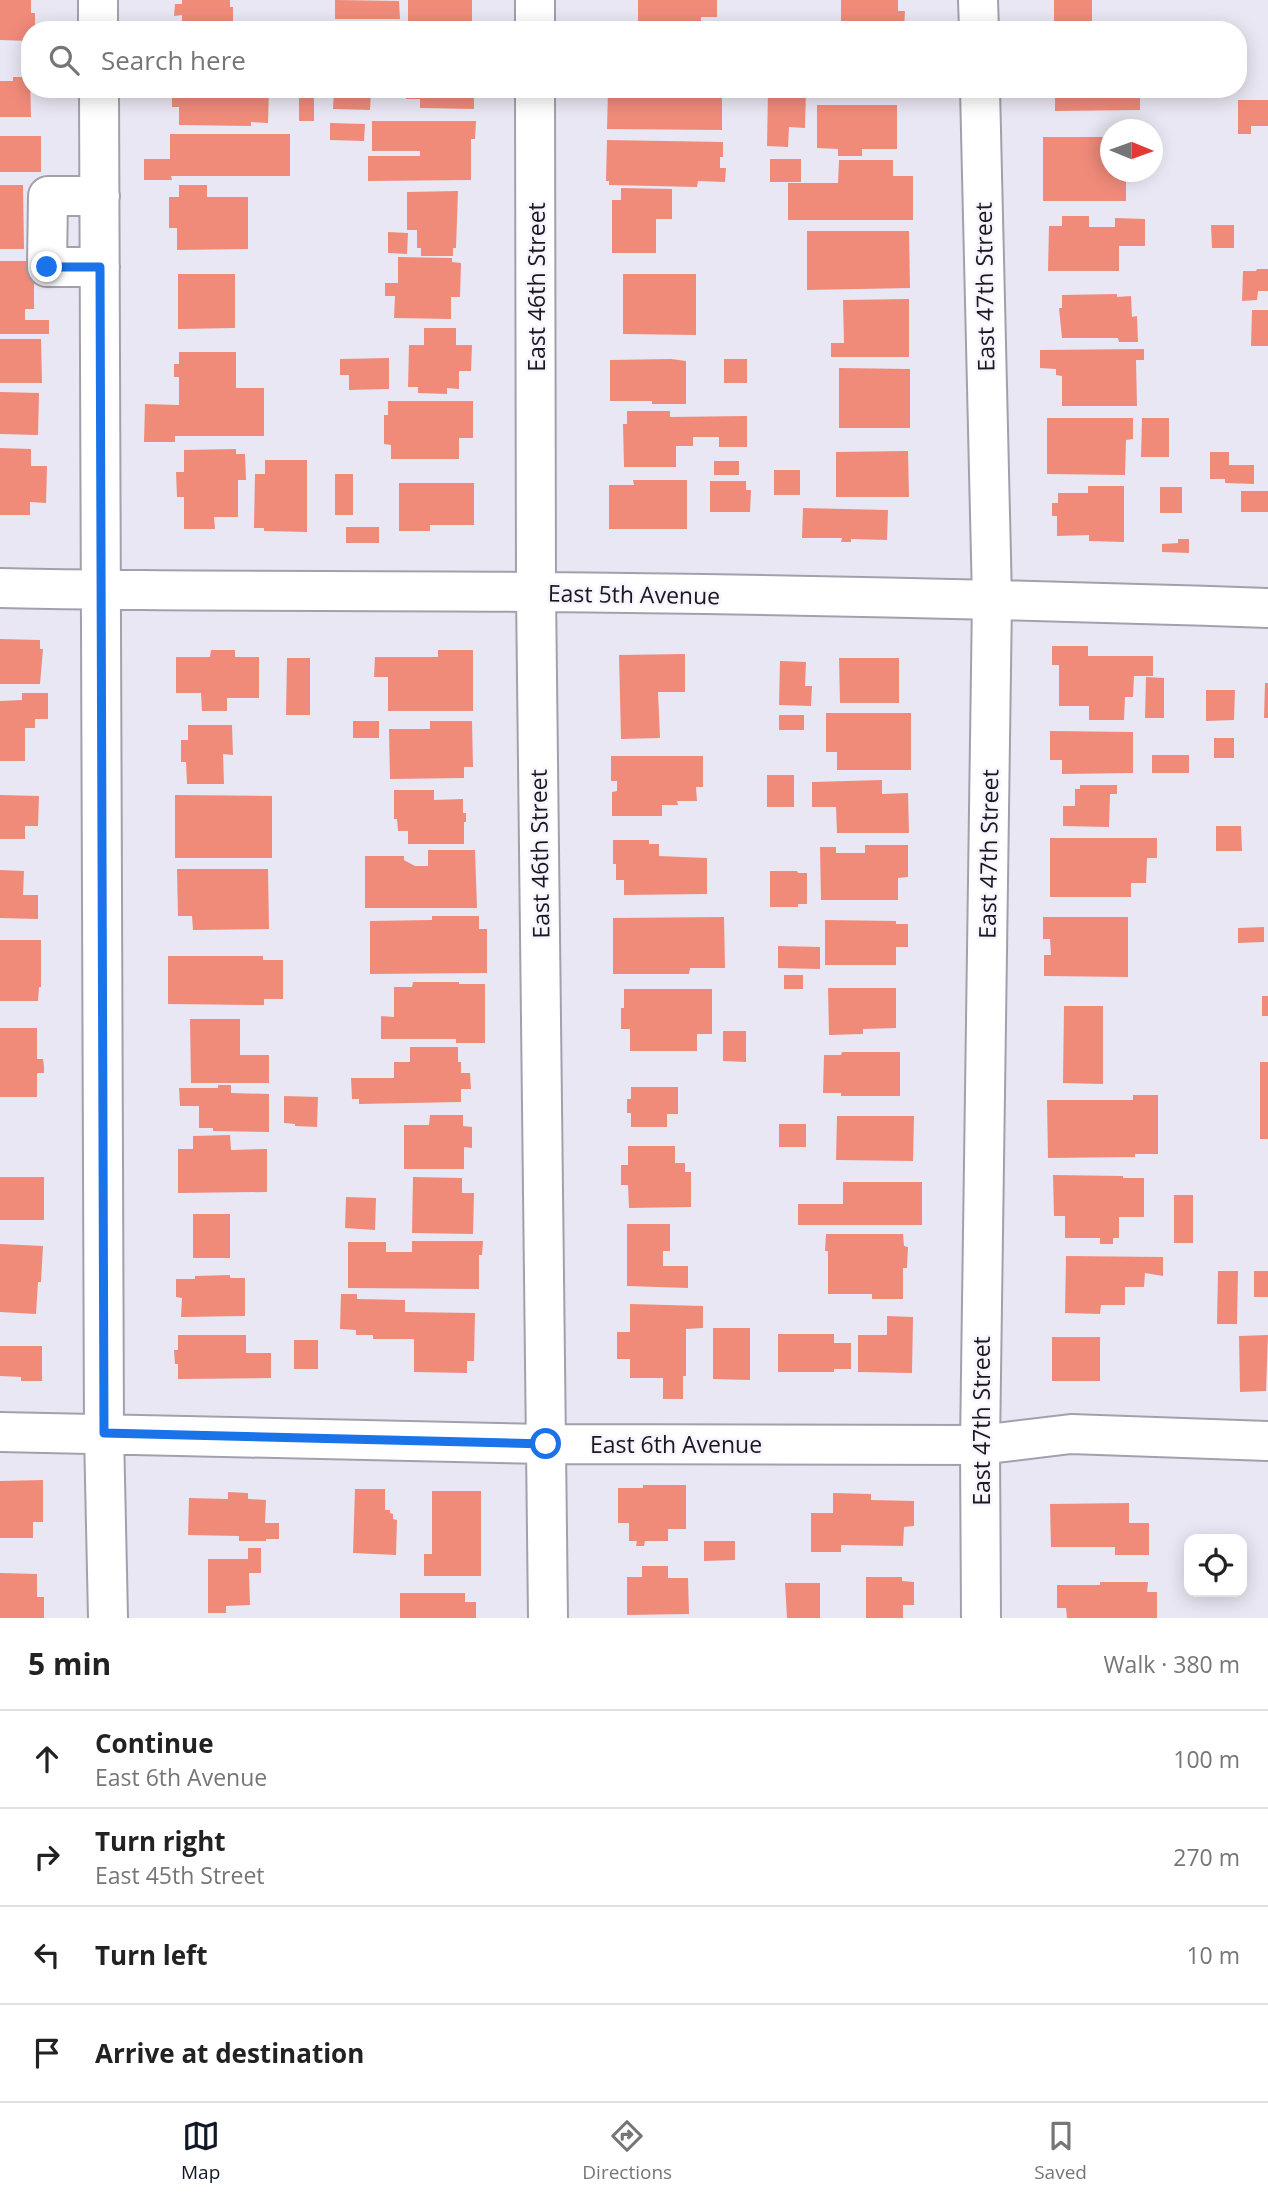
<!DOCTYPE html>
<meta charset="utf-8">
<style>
:root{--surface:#fff;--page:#f6f6f6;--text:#222;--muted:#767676;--line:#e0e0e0;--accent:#111827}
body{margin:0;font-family:"Open Sans",sans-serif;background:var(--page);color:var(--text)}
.controls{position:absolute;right:21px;bottom:21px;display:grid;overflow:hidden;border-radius:14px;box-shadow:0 4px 18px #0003}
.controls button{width:63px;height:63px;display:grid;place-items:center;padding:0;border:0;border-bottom:2px solid var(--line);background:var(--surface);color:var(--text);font:35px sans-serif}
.compass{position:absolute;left:1100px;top:119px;width:63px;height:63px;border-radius:50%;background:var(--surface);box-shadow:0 4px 18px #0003;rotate:91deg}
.stop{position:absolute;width:21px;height:21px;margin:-16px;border:5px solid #1a73e8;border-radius:50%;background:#fff}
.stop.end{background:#1a73e8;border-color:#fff;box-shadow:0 2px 7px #0008}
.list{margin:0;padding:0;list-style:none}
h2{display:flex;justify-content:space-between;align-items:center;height:91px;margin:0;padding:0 28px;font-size:30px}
h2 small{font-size:23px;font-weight:400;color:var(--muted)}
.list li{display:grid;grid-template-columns:46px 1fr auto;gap:21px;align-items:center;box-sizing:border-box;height:98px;padding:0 28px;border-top:2px solid var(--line)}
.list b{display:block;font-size:26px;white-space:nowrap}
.list p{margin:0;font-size:23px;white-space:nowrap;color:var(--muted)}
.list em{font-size:23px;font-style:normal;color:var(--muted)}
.icon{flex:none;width:38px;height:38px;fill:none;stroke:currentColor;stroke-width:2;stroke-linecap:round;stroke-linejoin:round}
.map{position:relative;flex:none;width:1268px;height:1618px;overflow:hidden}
.search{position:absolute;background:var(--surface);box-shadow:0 4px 18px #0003;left:21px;right:21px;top:21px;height:77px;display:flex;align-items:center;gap:18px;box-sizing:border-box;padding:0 24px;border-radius:28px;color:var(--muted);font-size:26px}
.sheet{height:483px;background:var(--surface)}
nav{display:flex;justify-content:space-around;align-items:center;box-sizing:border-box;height:98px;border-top:2px solid var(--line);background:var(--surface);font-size:19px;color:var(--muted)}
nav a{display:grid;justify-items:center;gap:4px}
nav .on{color:var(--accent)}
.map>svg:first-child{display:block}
.building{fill:#f08b7a}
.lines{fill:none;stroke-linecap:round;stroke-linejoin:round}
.minor-casing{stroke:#a3a0ac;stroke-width:42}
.minor{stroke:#fff;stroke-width:38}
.route{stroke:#1a73e8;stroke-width:9}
.labels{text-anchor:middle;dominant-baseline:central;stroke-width:5;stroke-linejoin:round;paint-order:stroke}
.street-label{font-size:23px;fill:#19181d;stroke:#f7f4ff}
</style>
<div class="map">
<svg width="1268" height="1618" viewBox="0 0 1268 1618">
<rect width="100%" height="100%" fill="#eae7f4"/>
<path class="building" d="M0,0H31V13H35V28L31,27L30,41L0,40Z
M182,0H230V7H233V30H182V15L174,16L175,4H182Z
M335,0L399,1L400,19H335Z
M408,0H472V28H459L458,30H408Z
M638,0H717V17H701V30H638Z
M841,0H898V11H905L904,30H841Z
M1054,0H1092V30H1054Z
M13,77H30L31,117H0V81H13Z
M172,89H269L268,123L251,122V126L179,125V107H172Z
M299,89H314V121H299Z
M334,89H371L370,110L333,109Z
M406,89H474V109L420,108V99H406Z
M1055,89H1140V110L1055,111Z
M608,90L722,92V130L607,129Z
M768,90H806L805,128L789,127L788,147L767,146Z
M1238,100H1268V126H1251V134H1238Z
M817,105H897V149H862V156H838V149L817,148Z
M372,121H476L475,139H471V180L368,181V156H420V151H372Z
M330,123L365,124L364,141L330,140Z
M170,134H290V176H171L172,180H144V159H170Z
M0,136H41V172H0Z
M1043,137H1110V172H1126V201H1043Z
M607,140L723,142V157H720V168H726L725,182L698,181L697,187L609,185V181H606Z
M770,159H801V182H770Z
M839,160H893V176H913V220H788V183H838Z
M0,185H23L24,249H0Z
M179,185H207V197H248V249L177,250V228H169V197H179Z
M621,188L672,189V219H656V253H612V200H621Z
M458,191L456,248H453V256H421V248H417V230H407V192Z
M1062,216H1089V227H1115V218L1145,219V246H1119V271H1048L1049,226H1062Z
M1211,225H1234V248H1212Z
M807,231H909L910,288L807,290Z
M388,232L408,233L407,254L388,253Z
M398,257L452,258V262L461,263L460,297H451V319L394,318L395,296H385V283H398Z
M0,261H34V309H25V320H49V334H0Z
M1257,269H1268V291H1258L1257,300L1242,301L1243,271H1256Z
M178,274H235V328L178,329Z
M623,274H696V335L623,334Z
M1117,294V297L1131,296L1132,317L1137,316L1138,342H1119L1118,338H1062L1059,308H1062V295Z
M909,299V357H831V343H844L843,300Z
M1252,310H1268V346H1251Z
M424,328H456V345H472L471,371H459V389L447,388V394L418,393V387H408L409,345H424Z
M0,339H41L42,383H0Z
M1144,349V360H1136L1137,406H1062V376L1056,375V369L1040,368V350Z
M179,352H236V388H264V436H175V442H144L145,404L179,405V377H174V364H179Z
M389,358V389L349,390V375H340V359Z
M671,359L686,361V404H652V401H610V360Z
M724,359H747V383H724Z
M839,368L910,369V428H839Z
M0,392L39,393L38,435L0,434Z
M388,401H473V438H459V459H391V445L384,444V415H388Z
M627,411H670V417L747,416V447H719V437H693V446H676V467H624L623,424H627Z
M1047,418H1133V439L1126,440L1125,475L1047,474Z
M1142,418H1169V457H1141Z
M0,448L31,449V466H47L46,503L30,502V515H0Z
M236,449V454H245L246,480H238V517H214L215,529H184V497H177L176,472H184V450Z
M908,451L909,497H836V452Z
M1210,452H1229V465H1254V484L1225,483V479H1210Z
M265,460H307V532L264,531V528H254L255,474H265Z
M714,461H739V475H714Z
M774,470H800V495H774Z
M335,474H353V515H335Z
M633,480H687V529H609V485H634Z
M710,481H746V490H751L750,512H710Z
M399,483H474V525H430V531H399Z
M1088,486H1124V542L1089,541V535L1057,536V516H1052V503H1058V493H1088Z
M1160,487H1182V513H1160Z
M1241,491H1268V512H1241Z
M803,508L888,510L887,540L851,539V542H841L842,538H802Z
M346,527H379V543H346Z
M1178,539H1189V553L1162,552V544L1178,543Z
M0,639L40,640V649H43L40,684H0Z
M1052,646H1088V656H1153V676H1134L1133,697H1125L1124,720H1089V706H1059V665H1052Z
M211,650H235V657H259V698H227V711H202L201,693H176V657H210Z
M438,650H473V711H388V677H374L375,657H438Z
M685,654V692H658L660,738L621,739L619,655Z
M287,658H310V715H286Z
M839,658H899V703H840Z
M780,661L806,662L805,686H812L811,706L779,705Z
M1146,677L1164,678V718H1145Z
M1265,683H1268V718H1264Z
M1206,690H1235L1234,720L1206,721Z
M22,693H48V719H35V728H25V761H0V701L22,700Z
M826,713H911V770H837V752H826Z
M779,715H804V730H779Z
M353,721H379V738H353Z
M430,721H472L473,767H464V778L390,779L389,729H430Z
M188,725H232L233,755L223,754L224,784H187L186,762H181V740H188Z
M1050,731L1133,732V773L1062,774V760H1050Z
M1214,738H1234V758H1214Z
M1152,755H1189V773H1152Z
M611,756H703V787H696L697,801H677L678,805H662V816H612V792L617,791V781H611Z
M767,775H794V807H767Z
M882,780V794L908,793L909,833H837L836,807H812V782Z
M1080,785H1117V794H1110L1109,827L1063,826V806H1075V789H1080Z
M394,790H434V800L463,799V813H466V822H464V844H408V831H398L397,819H394Z
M0,795L39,796L38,826H25V839H0Z
M175,795L272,796V858H175Z
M1216,826H1241L1242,851H1216Z
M1050,838H1157V858H1147L1146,883H1131V897H1050Z
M613,840H649V844H659V856L707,858V894L624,895V880H616V864H613Z
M865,845H908V877L898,878V900H821L820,847H836V853H865Z
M428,850H475L477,908H365V856H404V860L415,866H428Z
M177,869H268L269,929L193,930L192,916H178Z
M0,870L24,871L23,895H38V919L0,918Z
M770,871H797L798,873H807V904H798V907H770Z
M432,916H479V929H487V973L370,974V921L432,920Z
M724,917L725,968H690L689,974H613V918Z
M1043,917H1128V977L1044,976V955H1051L1050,939H1043Z
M825,920L896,921V924H908V947H896V965H825Z
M1264,927V942L1238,943V928Z
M0,940H41V987H39L38,1001H0Z
M778,946L820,947V969L778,968Z
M168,956H263V960H283V999H264V1005L168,1004Z
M784,975H803V989H784Z
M413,982H459V984H485V1043H456V1039H381V1016L394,1017V987H412Z
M828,988H896V1028L863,1029V1034L829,1035Z
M624,989H712V1034H697V1051H630V1029H621V1008H624Z
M1262,996H1268V1016H1262Z
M1064,1006H1103V1084L1063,1083Z
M190,1019H240V1055H269V1083H191Z
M0,1028H37V1059H43L44,1066V1073H37V1097H0Z
M723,1031H746V1062L723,1061Z
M410,1047H458V1062H461V1073H470L471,1089H461V1102L359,1104V1099H352L351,1078H394V1062H410Z
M842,1052H900V1096H841V1093H823L824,1055H841Z
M1260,1062H1268V1139H1260Z
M218,1085H231V1093L269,1094V1132L213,1131V1128H199V1106H180L179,1088H218Z
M631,1087H678V1114H667V1127H631V1113H627V1099H631Z
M1133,1095H1158V1154H1135V1157L1048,1158L1047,1100H1133Z
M284,1096L318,1097L317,1127L295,1126V1124L284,1123Z
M430,1115H463V1126L472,1127V1148L464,1147V1169H404V1125H429Z
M837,1116H914L913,1161L836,1160Z
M779,1124H806V1147H779Z
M230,1135L231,1150L267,1149V1192L178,1193V1149H193V1136Z
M628,1146H675V1163H685V1172H691V1207L629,1208L628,1185H621V1165H628Z
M1053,1175L1123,1176V1178H1144V1217H1119V1238H1113V1244H1100V1238H1065V1216H1054Z
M0,1177H44V1220H0Z
M413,1177L462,1178V1193H474L473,1234L412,1233Z
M843,1182H922V1225H798V1204H843Z
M1174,1195H1193V1243H1174Z
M346,1197L376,1198L375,1230L345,1228Z
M193,1214H230V1258H193Z
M627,1224H670V1251H663V1266H688V1288L627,1286Z
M826,1234H903L904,1246L908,1247L907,1268H903V1299H872V1294H828V1251H825Z
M412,1241H483L482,1255H479V1289L348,1288V1242H386V1252H412Z
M0,1244L43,1246L41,1282H38L36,1314L0,1312Z
M1066,1256L1163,1257V1276L1145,1273L1144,1287H1125V1305H1101L1100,1314L1065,1313Z
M1218,1271H1238L1237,1324H1217Z
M1254,1271H1268V1297H1254Z
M230,1275V1278H245V1316L181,1317L182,1298L176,1297V1279H195V1276Z
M341,1294H357V1299L405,1300V1312L475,1313L474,1361H467V1373L414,1372V1339H373V1335H356V1330L340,1329Z
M630,1304L703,1306V1328L686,1329V1376H683V1399H663V1378H630V1359H617V1332H630Z
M887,1316L913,1317L912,1373L858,1372V1335H887Z
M713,1328H750V1380L713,1379Z
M778,1334H834V1343H851V1369H834V1372H778Z
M178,1335H246V1353H271V1378L178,1379V1364H175L174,1350H178Z
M1268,1335L1266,1391L1240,1392L1239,1336Z
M1052,1337H1100V1381H1052Z
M294,1340H318V1369H294Z
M0,1346H42V1381H21V1377L0,1376Z
M43,1480V1522H33V1538H0V1481Z
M643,1485H686V1529H668V1541H645L644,1546H636L637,1541H629V1523H618V1488H643Z
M355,1489H385V1510H390V1513L393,1514V1519L397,1520L396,1555L353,1553Z
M432,1491H481V1576H424V1554H432Z
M228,1492L248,1493V1499L266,1500L265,1523H279V1539H266V1541H239V1536L188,1535L189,1498L228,1499Z
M833,1493L871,1494V1500L914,1501V1526L904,1527L903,1546L841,1545V1552H811V1513H833Z
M1129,1503V1523H1149V1555H1115V1547H1051L1050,1504Z
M704,1541H735V1560L704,1561Z
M248,1548H261V1573H249L250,1605L226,1606V1613H208V1559H248Z
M642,1566H668V1578H688L689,1614L627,1615V1577H642Z
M0,1573L37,1574V1597H44V1618H0Z
M866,1577H902V1581L914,1582V1605H903V1618H866Z
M1100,1582H1148L1147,1592H1157V1618H1067L1066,1608H1057V1585H1100Z
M785,1583H820V1618H787Z
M400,1593H465V1602H476V1618H400Z"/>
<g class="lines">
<g class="minor-casing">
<path id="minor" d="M98,0V30
M535,0V30
M978,0L979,30
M99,89L104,1433L108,1618
M535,89L536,592L548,1618
M980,89L992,599L980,1445L981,1618
M100,196H48L47,267H100
M0,588C178,592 357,590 535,592C780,594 1024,600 1268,608
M0,1432L546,1444L980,1445L1071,1434L1268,1441"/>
</g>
<use href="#minor" class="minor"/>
</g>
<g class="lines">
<path class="route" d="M47,267H100L104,1433L546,1444"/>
</g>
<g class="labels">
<g class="street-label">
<text transform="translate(536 287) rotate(-90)">East 46th Street</text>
<text transform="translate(984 287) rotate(-91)">East 47th Street</text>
<text transform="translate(634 594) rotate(1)">East 5th Avenue</text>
<text transform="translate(539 854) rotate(-91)">East 46th Street</text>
<text transform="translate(988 854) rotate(-89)">East 47th Street</text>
<text transform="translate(981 1421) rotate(-90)">East 47th Street</text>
<text x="676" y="1444">East 6th Avenue</text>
</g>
</g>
</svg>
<div class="controls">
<button><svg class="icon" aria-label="locate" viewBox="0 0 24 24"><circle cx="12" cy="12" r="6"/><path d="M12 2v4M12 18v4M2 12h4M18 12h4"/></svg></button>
</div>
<svg class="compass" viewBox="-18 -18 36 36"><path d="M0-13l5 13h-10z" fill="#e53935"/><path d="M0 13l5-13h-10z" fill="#767676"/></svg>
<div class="stop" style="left:546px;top:1444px"></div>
<div class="stop end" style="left:47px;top:267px"></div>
<div class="search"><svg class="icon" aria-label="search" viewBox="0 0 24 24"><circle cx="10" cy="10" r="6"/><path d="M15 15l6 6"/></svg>Search here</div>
</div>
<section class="sheet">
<h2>5 min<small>Walk · 380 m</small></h2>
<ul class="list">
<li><svg class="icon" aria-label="ahead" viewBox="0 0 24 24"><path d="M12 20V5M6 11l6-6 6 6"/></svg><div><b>Continue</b><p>East 6th Avenue</p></div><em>100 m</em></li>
<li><svg class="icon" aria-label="right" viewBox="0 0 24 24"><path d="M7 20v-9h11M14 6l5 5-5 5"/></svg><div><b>Turn right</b><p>East 45th Street</p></div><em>270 m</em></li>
<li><svg class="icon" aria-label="left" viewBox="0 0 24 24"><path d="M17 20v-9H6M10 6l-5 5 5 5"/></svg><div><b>Turn left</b></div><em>10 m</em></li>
<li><svg class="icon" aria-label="arrive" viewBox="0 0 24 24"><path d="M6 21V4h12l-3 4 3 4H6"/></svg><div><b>Arrive at destination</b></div></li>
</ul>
</section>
<nav>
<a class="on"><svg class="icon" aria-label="map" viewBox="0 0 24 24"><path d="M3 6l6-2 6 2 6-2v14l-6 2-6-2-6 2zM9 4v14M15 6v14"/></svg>Map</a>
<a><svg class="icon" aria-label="directions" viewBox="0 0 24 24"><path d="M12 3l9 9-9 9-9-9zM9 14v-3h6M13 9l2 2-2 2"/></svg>Directions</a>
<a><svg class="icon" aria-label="saved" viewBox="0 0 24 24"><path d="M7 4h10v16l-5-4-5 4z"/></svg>Saved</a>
</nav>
